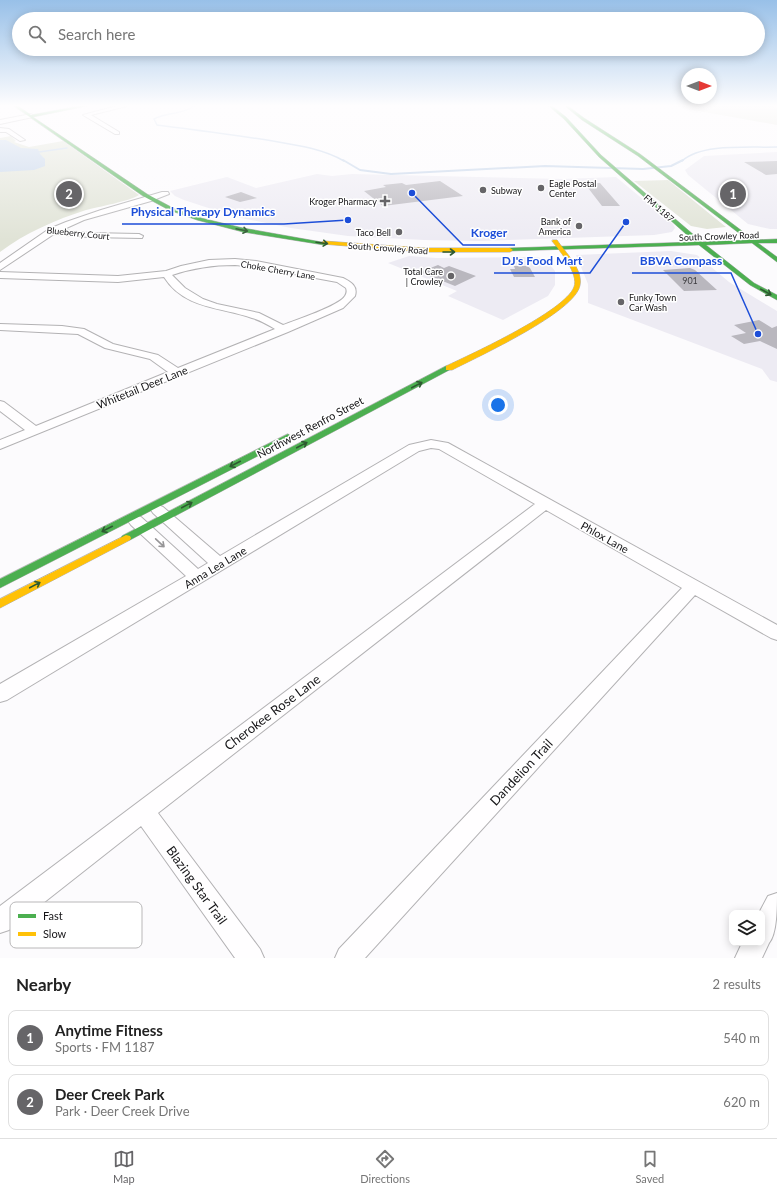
<!DOCTYPE html>
<meta charset="utf-8">
<style>
:root{--surface:#fff;--page:#f6f6f6;--text:#222;--muted:#767676;--line:#e0e0e0;--accent:#666568}
body{margin:0;font-family:Lato,sans-serif;background:var(--page);color:var(--text)}
.controls{position:absolute;right:12px;bottom:12px;display:grid;overflow:hidden;border-radius:8px;box-shadow:0 2px 10px #0003}
.controls button{width:36px;height:36px;display:grid;place-items:center;padding:0;border:0;border-bottom:1px solid var(--line);background:var(--surface);color:var(--text);font:20px sans-serif}
.compass{position:absolute;left:681px;top:68px;width:36px;height:36px;border-radius:50%;background:var(--surface);box-shadow:0 2px 10px #0003;rotate:90deg}
.you{position:absolute;left:498px;top:405px;width:14px;height:14px;margin:-10px;border:3px solid #fff;border-radius:50%;background:#1a73e8;box-shadow:0 0 0 6px #1a73e833}
.badge{display:grid;place-items:center;width:26px;height:26px;border-radius:50%;background:var(--accent);color:#fff;font-size:13px;font-weight:700}
.pin{position:absolute;translate:-50% -50%;border:2px solid #fff;box-shadow:0 1px 4px #0006}
.list{margin:0;padding:0;list-style:none}
h2{display:flex;justify-content:space-between;align-items:center;height:52px;margin:0;padding:0 16px;font-size:17px}
h2 small{font-size:13px;font-weight:400;color:var(--muted)}
.list li{display:grid;grid-template-columns:26px 1fr auto;gap:12px;align-items:center;box-sizing:border-box;height:56px;margin:0 8px 8px;padding:0 8px;border:1px solid var(--line);border-radius:8px}
.list b{display:block;font-size:15px;white-space:nowrap}
.list p{margin:0;font-size:13px;white-space:nowrap;color:var(--muted)}
.list em{font-size:13px;font-style:normal;color:var(--muted)}
.icon{flex:none;width:22px;height:22px;fill:none;stroke:currentColor;stroke-width:2;stroke-linecap:round;stroke-linejoin:round}
.map{position:relative;flex:none;width:777px;height:958px;overflow:hidden}
.search{position:absolute;background:var(--surface);box-shadow:0 2px 10px #0003;left:12px;right:12px;top:12px;height:44px;display:flex;align-items:center;gap:10px;box-sizing:border-box;padding:0 14px;border-radius:22px;color:var(--muted);font-size:15px}
.sheet{height:180px;background:var(--surface)}
nav{display:flex;justify-content:space-around;align-items:center;box-sizing:border-box;height:56px;border-top:1px solid var(--line);background:var(--surface);font-size:11px;color:var(--muted)}
nav a{display:grid;justify-items:center;gap:2px}
nav .on{color:var(--accent)}
.map>svg:first-child{display:block}
.built{fill:#edebf3}
.green{fill:#e0e3d6}
.water{fill:#c1d2e8}
.lines{fill:none;stroke-linecap:round;stroke-linejoin:round}
.stream-far1{stroke:#c1d2e8;stroke-width:1.5}
.stream{stroke:#c1d2e8;stroke-width:2}
.building{fill:#b9b7be}
.street-casing{stroke:#b3b2b4;stroke-width:2}
.fast-casing{stroke:#b3b2b4;stroke-width:1}
.slow-casing{stroke:#b3b2b4;stroke-width:1}
.street{fill:#fffeff;fill-rule:evenodd}
.fast{fill:#4caf50;fill-rule:evenodd}
.slow{fill:#ffc107;fill-rule:evenodd}
.oneway{stroke:#2e5a31}
.oneway2{stroke:#969597}
.poi-dot{fill:#666568;stroke:#fff;stroke-width:1.5}
.labels{text-anchor:middle;dominant-baseline:central;stroke-width:3;stroke-linejoin:round;paint-order:stroke}
.far-poi-label{font-size:9px;fill:#151417;stroke:#fff;text-anchor:end}
.far-street-label{font-size:9px;fill:#151417;stroke:#fff}
.number-label{font-size:9px;fill:#3e3d41}
.street-label{font-size:11px;fill:#151417;stroke:#fff}
.near-street-label{font-size:13px;fill:#151417;stroke:#fff}
.key{fill:#fff;stroke:#b9b8b9;stroke-width:1}
.key-label{font-size:11px;fill:#151417}
.leader{fill:none;stroke:#1d4ed8;stroke-width:1.5}
.callout-dot{fill:#1d4ed8;stroke:#fff;stroke-width:1.5}
.callout-label{font-size:12px;text-anchor:middle;font-weight:bold;fill:#1d4ed8;stroke:#fff;stroke-width:3;stroke-linejoin:round;paint-order:stroke}
</style>
<div class="map">
<svg width="777" height="958" viewBox="0 0 777 958">
<rect width="100%" height="100%" fill="#fcfbfd"/>
<path class="built" d="M777,152V229H770L748,224L688,175L685,170L704,156Z
M317,174L332,176L352,174L563,179L616,177L673,224L675,228L672,232L654,235L478,241L424,240L348,236L291,228L236,217L184,200L175,196L170,191L227,177L256,188Z
M671,251L697,255L729,282L777,311V382L770,380L762,369L588,303V284L576,255Z
M409,256L436,258L537,257L546,260L555,271V285L548,296L503,320L448,296L457,291L388,263Z"/>
<path class="green" d="M671,106H773L777,107V125Z
M11,136L16,141L14,142L29,147L63,141L139,195C131,201 97,207 86,210C55,220 25,233 0,252V138Z
M668,180L726,227L707,229L691,226L634,181Z"/>
<path class="water" d="M0,140H6L21,148L38,149L40,154L45,159V166L34,170L0,172Z"/>
<g class="lines">
<path class="stream-far1" d="M194,106C182,115 167,112 154,119L157,125C196,130 235,135 273,141C297,145 323,149 344,161
M39,152L67,148
M682,161C702,143 750,148 777,147"/>
<path class="stream" d="M343,160L360,170L391,174L545,166L643,169L671,166L683,160"/>
</g>
<path class="building" d="M777,161V174L766,175L744,162Z
M440,181L463,196L383,206L364,191L386,187L383,185L402,183L406,185Z
M589,183H600L620,206H602L585,184Z
M241,192L257,198L240,202L225,197Z
M438,265L444,268L449,266L476,276L455,286L420,272Z
M514,266H527L530,268L535,277H514L510,269H515Z
M690,268L695,270L717,290L684,291L663,270Z
M759,320L772,328L777,326V349L760,341L744,344L731,336L746,333L734,325Z"/>
<g class="lines">
<g class="street-casing">
<path id="street" d="M117,106H127L91,115L119,132V134H115L83,115Z
M31,114L34,116L33,117L0,124V120Z
M0,128L9,129L25,140L20,141L6,132H0Z
M162,192H168L169,194L151,201L84,220L62,230L88,233L139,234L143,236L142,238L88,237L54,234L0,270V263L49,229L66,222L101,210Z
M235,259L256,261L343,278C351,282 358,286 355,296L343,308L288,332L0,449V440L25,430L0,411V401L4,402L36,426L168,372L150,359L105,348L78,334L0,330V324L62,326L84,329L113,344L158,355L178,368L275,329C268,325 260,320 252,318C221,307 184,309 164,277L118,282L0,278V272L118,276L166,271L181,266L209,260ZM235,265L256,267L337,282L346,288C347,291 347,293 345,296C339,306 296,320 283,325L259,313L217,304L203,299L185,288L172,275C193,268 213,265 235,265Z
M431,440L448,443L777,625V640L771,638L695,595L365,958H335L339,949L682,588L546,510L158,813L260,949L264,958H235L141,826L9,930L0,933V906L535,504L439,449L431,448L419,451L7,700L0,702V684L186,576L131,525L128,521L131,517L136,516L141,517L198,569L208,563L153,513L151,510L153,507L158,505L163,507L220,556L409,445Z
M777,893C777,907 777,934 769,943L762,958H735L742,943H762V913H759L768,896Z"/>
</g>
<g class="fast-casing">
<path id="fast" d="M14,106H18L31,115L79,106H87L33,117L147,194L173,208L201,218L243,228L327,243L324,245L243,232L197,220L169,210L143,196Z
M549,106H552L566,117L601,155L702,242L748,240L638,156L582,120L565,106H568L584,118L640,154L754,240L777,239V243H758L777,257V262L752,243L706,245L754,283L777,295V300L750,285L699,245L508,251V249L510,248L695,242L599,157L564,119Z
M446,366H449L453,368L130,540H122L121,538L122,536Z
M288,434L292,437L291,439L0,588V579Z"/>
</g>
<g class="slow-casing">
<path id="slow" d="M553,240H557C565,252 583,269 580,285C576,312 477,357 452,370H446V366C472,354 565,311 574,287C579,274 560,251 552,241Z
M324,241L423,248H510L513,250L510,252H423L322,244L321,243Z
M126,535L130,536L131,538L130,540L0,608V599Z"/>
</g>
<use href="#street" class="street"/>
<use href="#fast" class="fast"/>
<use href="#slow" class="slow"/>
</g>
<defs><path id="oneway-shaft" d="M-6 0H5M1.5-3L5.5 0L1.5 3" fill="none" stroke-width="1.6" stroke-linecap="round" stroke-linejoin="round"/></defs>
<g class="oneway">
<use href="#oneway-shaft" transform="translate(242 230) rotate(12)"/>
<use href="#oneway-shaft" transform="translate(322 243) rotate(7)"/>
<use href="#oneway-shaft" transform="translate(449 252)"/>
<use href="#oneway-shaft" transform="translate(766 292) rotate(29)"/>
<use href="#oneway-shaft" transform="translate(417 385) rotate(-28)"/>
<use href="#oneway-shaft" transform="translate(302 445) rotate(-28)"/>
<use href="#oneway-shaft" transform="translate(235 464) rotate(153)"/>
<use href="#oneway-shaft" transform="translate(187 505) rotate(-28)"/>
<use href="#oneway-shaft" transform="translate(107 529) rotate(153)"/>
<use href="#oneway-shaft" transform="translate(35 585) rotate(-28)"/>
</g>
<use class="oneway2" href="#oneway-shaft" transform="translate(160 543) rotate(43)"/>
<linearGradient id="sky" x2="0" y2="1"><stop stop-color="#98c0e8"/><stop offset="0.44" stop-color="#fefdfe"/><stop offset="1" stop-color="#fefdfe" stop-opacity="0"/></linearGradient>
<rect width="777" height="240" fill="url(#sky)"/>
<g class="poi-dot">
<circle cx="541" cy="188" r="4"/>
<circle cx="483" cy="190" r="4"/>
<path d="M383 195h4v4h4v4h-4v4h-4v-4h-4v-4h4z"/>
<circle cx="579" cy="226" r="4"/>
<circle cx="399" cy="232" r="4"/>
<circle cx="451" cy="276" r="4"/>
<circle cx="621" cy="302" r="4"/>
</g>
<g class="labels">
<g class="far-poi-label">
<text x="549" y="183" text-anchor="start">Eagle Postal<tspan x="549" dy="10">Center</tspan></text>
<text x="491" y="190" text-anchor="start">Subway</text>
<text x="377" y="201">Kroger Pharmacy</text>
<text x="571" y="221">Bank of<tspan x="571" dy="10">America</tspan></text>
<text x="391" y="232">Taco Bell</text>
<text x="443" y="271">Total Care<tspan x="443" dy="10">| Crowley</tspan></text>
<text x="629" y="297" text-anchor="start">Funky Town<tspan x="629" dy="10">Car Wash</tspan></text>
</g>
<g class="far-street-label">
<text transform="translate(659 208) rotate(41)">FM 1187</text>
<text transform="translate(78 233) rotate(6)">Blueberry Court</text>
<text transform="translate(719 236) rotate(-2)">South Crowley Road</text>
<text transform="translate(388 248) rotate(4)">South Crowley Road</text>
<text transform="translate(278 270) rotate(10)">Choke Cherry Lane</text>
</g>
<g class="number-label">
<text x="690" y="280">901</text>
</g>
<g class="street-label">
<text transform="translate(142 387) rotate(-22)">Whitetail Deer Lane</text>
<text transform="translate(310 427) rotate(-28)">Northwest Renfro Street</text>
<text transform="translate(605 537) rotate(29)">Phlox Lane</text>
<text transform="translate(215 567) rotate(-31)">Anna Lea Lane</text>
</g>
<g class="near-street-label">
<text transform="translate(272 712) rotate(-37)">Cherokee Rose Lane</text>
<text transform="translate(521 772) rotate(-47)">Dandelion Trail</text>
<text transform="translate(197 885) rotate(54)">Blazing Star Trail</text>
</g>
</g>
<rect x="10" y="902" width="132" height="46" rx="6" class="key"/>
<rect x="18" y="914" width="18" height="4" fill="#4caf50"/>
<rect x="18" y="932" width="18" height="4" fill="#ffc107"/>
<g class="key-label">
<text x="43" y="920">Fast</text>
<text x="43" y="938">Slow</text>
</g>
<path class="leader" d="M348 220L284 224H122M412 193L463 245H515M758 334L731 273H632M626 222L590 273H494"/>
<g class="callout-dot">
<circle cx="348" cy="220" r="4"/>
<circle cx="412" cy="193" r="4"/>
<circle cx="758" cy="334" r="4"/>
<circle cx="626" cy="222" r="4"/>
</g>
<g class="callout-label">
<text x="203" y="216">Physical Therapy Dynamics</text>
<text x="489" y="237">Kroger</text>
<text x="681" y="265">BBVA Compass</text>
<text x="542" y="265">DJ's Food Mart</text>
</g>
</svg>
<div class="controls">
<button><svg class="icon" aria-label="layers" viewBox="0 0 24 24"><path d="M12 4l9 5-9 5-9-5zM3 14l9 5 9-5"/></svg></button>
</div>
<svg class="compass" viewBox="-18 -18 36 36"><path d="M0-13l5 13h-10z" fill="#e53935"/><path d="M0 13l5-13h-10z" fill="#767676"/></svg>
<div class="you"></div>
<div class="pin badge" style="left:733px;top:194px">1</div>
<div class="pin badge" style="left:69px;top:194px">2</div>
<div class="search"><svg class="icon" aria-label="search" viewBox="0 0 24 24"><circle cx="10" cy="10" r="6"/><path d="M15 15l6 6"/></svg>Search here</div>
</div>
<section class="sheet">
<h2>Nearby<small>2 results</small></h2>
<ul class="list">
<li><span class="badge">1</span><div><b>Anytime Fitness</b><p>Sports · FM 1187</p></div><em>540 m</em></li>
<li><span class="badge">2</span><div><b>Deer Creek Park</b><p>Park · Deer Creek Drive</p></div><em>620 m</em></li>
</ul>
</section>
<nav>
<a class="on"><svg class="icon" aria-label="map" viewBox="0 0 24 24"><path d="M3 6l6-2 6 2 6-2v14l-6 2-6-2-6 2zM9 4v14M15 6v14"/></svg>Map</a>
<a><svg class="icon" aria-label="directions" viewBox="0 0 24 24"><path d="M12 3l9 9-9 9-9-9zM9 14v-3h6M13 9l2 2-2 2"/></svg>Directions</a>
<a><svg class="icon" aria-label="saved" viewBox="0 0 24 24"><path d="M7 4h10v16l-5-4-5 4z"/></svg>Saved</a>
</nav>
